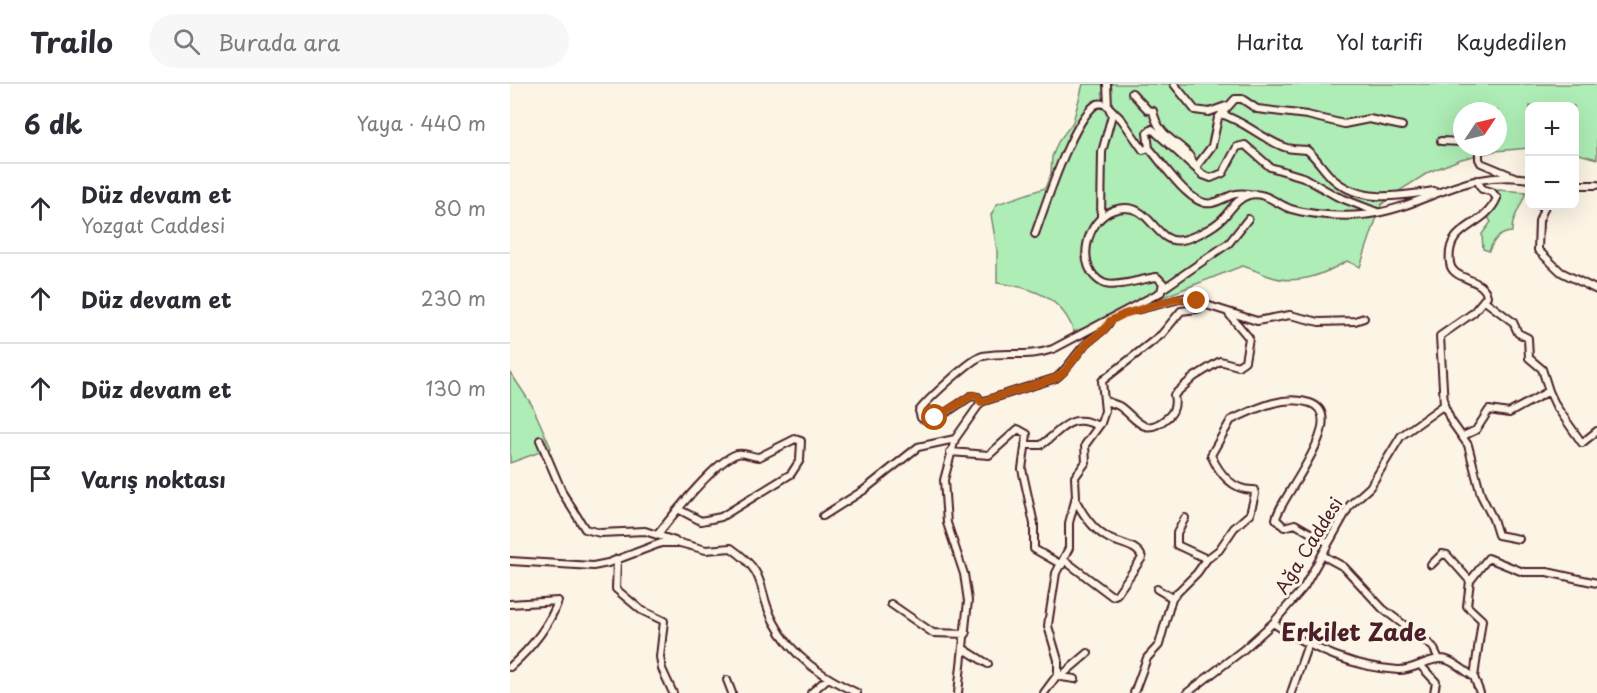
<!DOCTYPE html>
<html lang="tr">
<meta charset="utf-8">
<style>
:root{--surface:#fff;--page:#f7f7f7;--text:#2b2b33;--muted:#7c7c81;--line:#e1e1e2}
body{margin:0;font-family:"Playpen Sans",sans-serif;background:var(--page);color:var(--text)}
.controls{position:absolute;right:18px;top:18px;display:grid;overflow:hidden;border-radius:12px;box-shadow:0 6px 24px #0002}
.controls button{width:54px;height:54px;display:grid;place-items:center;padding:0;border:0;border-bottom:2px solid var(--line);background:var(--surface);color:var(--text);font:30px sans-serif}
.compass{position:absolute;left:943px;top:18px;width:54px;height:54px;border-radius:50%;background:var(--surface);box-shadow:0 6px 24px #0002;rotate:55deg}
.stop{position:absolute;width:18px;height:18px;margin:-14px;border:4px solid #b45309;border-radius:50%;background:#fff}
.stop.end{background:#b45309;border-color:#fff;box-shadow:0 2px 6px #0008}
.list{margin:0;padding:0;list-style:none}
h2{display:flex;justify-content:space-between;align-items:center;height:78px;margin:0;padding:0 24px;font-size:26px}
h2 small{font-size:20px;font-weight:400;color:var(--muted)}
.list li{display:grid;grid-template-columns:39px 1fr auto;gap:18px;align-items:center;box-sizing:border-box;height:90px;padding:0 24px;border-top:2px solid var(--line)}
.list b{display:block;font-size:22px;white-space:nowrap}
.list p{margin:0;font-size:20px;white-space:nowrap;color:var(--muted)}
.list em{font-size:20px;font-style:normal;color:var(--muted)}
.icon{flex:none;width:33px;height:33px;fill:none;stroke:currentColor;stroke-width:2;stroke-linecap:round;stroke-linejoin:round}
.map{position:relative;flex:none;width:1087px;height:609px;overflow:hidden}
header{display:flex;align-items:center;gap:36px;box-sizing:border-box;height:84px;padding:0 30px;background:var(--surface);border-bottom:2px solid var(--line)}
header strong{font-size:28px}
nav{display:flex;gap:33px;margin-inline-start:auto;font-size:21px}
.search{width:420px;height:54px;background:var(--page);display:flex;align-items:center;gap:15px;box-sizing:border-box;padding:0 21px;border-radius:33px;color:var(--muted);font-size:22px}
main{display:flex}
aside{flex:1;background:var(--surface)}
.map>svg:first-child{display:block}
.green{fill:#aeedb5;stroke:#7c8670;stroke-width:1.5;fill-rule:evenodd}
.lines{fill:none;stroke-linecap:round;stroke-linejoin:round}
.minor-casing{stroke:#4a1f2b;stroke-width:10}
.minor{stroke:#fcf5e5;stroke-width:6}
.route{stroke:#b45309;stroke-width:8}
.labels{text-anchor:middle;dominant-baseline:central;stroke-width:6;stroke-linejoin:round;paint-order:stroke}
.street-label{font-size:18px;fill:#4a1f2b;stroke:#fcf5e5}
.district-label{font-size:24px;font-weight:bold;fill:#4a1f2b;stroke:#fcf5e5}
</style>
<header>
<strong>Trailo</strong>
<div class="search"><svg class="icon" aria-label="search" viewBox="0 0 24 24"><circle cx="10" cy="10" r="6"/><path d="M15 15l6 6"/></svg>Burada ara</div>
<nav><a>Harita</a><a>Yol tarifi</a><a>Kaydedilen</a></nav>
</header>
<main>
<aside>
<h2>6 dk<small>Yaya · 440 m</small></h2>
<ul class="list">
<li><svg class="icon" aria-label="ahead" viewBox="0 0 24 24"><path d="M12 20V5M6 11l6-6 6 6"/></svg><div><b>Düz devam et</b><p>Yozgat Caddesi</p></div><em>80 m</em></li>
<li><svg class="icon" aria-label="ahead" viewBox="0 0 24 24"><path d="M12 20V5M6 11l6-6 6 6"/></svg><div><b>Düz devam et</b></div><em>230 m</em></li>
<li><svg class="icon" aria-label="ahead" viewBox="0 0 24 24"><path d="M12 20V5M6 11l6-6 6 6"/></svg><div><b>Düz devam et</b></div><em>130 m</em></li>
<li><svg class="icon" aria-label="arrive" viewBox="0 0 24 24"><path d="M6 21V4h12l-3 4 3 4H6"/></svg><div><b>Varış noktası</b></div></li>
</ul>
</aside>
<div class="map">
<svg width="1087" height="609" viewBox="0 0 1087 609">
<rect width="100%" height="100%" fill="#fcf5e5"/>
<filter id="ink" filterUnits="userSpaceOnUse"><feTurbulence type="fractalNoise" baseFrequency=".0167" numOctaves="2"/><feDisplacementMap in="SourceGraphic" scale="12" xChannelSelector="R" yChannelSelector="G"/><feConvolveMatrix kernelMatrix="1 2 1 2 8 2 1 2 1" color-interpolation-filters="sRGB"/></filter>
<g filter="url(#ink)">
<path class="green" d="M573,0H1087V75L1065,69L1064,22H1020L1019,64L985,67L951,75L919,88L889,107L871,121L850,183L837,177C813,191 786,202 759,192C749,189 742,184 732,182L564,248C552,213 522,203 487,199V166L481,131L487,120L535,104L541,90L542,73L548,58L563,38ZM952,27H988V63H952Z
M988,106L1016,108C1012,121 1001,135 1002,148C989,149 984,155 979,167L973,165L972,150L981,138L978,133L986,123Z
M0,288L22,321L41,364L0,379Z"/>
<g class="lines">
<g class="minor-casing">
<path id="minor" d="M597,0L598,22L612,36L633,66L639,64L637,49L642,45L693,91L701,94L713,89L727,63L735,61L760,83L793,93L826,112L867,128
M664,0L685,26L699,28L716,22
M622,9L638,26L643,27C650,59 675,57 684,80
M711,30C734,37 751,54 774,63C781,66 790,65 797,66C807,74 813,86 823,95C852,120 889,112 924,107
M931,57L952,58
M969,63V75L971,79L1007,94
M639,64C652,78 681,124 702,119C716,116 722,107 738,110
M686,83L702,62L708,34L725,15H732L747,25L797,31L834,40L859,35L892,42
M967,96L972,105L982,108L987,114C974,145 935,140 940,179C942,197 974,193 977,212L963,229L930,252L934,321L941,337L958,361L971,411L983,435L988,451L1009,455
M1064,101H1087
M1035,122L1029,137L1028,166L1051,188L1087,206
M525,150C536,120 561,40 585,21C590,18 594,20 598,22L602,31L592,68L591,133
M654,204L719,159L738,135
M975,217L1003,238L1008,249L1018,254L1019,274L1032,285L1039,307
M626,226L674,214L747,237L780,231L809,238L845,237L854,234
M596,317C600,319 605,320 609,322C627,334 633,355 658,333C665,327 666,320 664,311L684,293L710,277L728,282L735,277L739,254L719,230
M471,318L546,294C558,285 564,272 575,261C583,252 595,248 600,237
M953,352L966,346L979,326L999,329L1039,307L1046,322L1072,359L1087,347
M30,356L53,410L75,445L90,449L135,447L165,457
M515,361H531C551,348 559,327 588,342
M440,368L479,371L508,345L517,350L512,385L524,440V465L552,481
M313,432L354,406L408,363L445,355
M148,450C163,431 206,376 227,370C235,368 241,373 249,373L285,355L291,357L290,376L281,390L211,433L191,437L168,425
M812,471L834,483L873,525L923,563L929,575
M107,475L106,505L131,526L154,537L150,573L152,585L163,609
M697,475L709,466L724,444L740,430L745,410L744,406C723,407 709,389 701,371L721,336C745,325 773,310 800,319C841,333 769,414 766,435L774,443L785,440L818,459
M554,476L602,512L607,510L632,474C629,462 611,460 600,455C584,447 573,431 565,415
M0,477L83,482L98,479L151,459H170L196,466L221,464C260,491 246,505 264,538C282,573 313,593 347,609
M921,481L932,470L937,471L960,497L957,522L972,536L964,593L970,609
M960,497L978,474L1013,488H1037L1087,499
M647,505L662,514
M0,520L48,517C39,543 20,565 0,583
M381,520L423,549L456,550
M763,539C800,564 842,583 888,586C904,587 922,571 937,576C946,579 956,588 964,593
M454,565L478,580
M911,582L926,598L924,609
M551,592L578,569
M551,593L565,595
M217,596L222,609
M301,609L318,594
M448,609L458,517L454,490L437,439L434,396L445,355L471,318L468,313L461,312L437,328L417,336L411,334L409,327C417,316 462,274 473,272C498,267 517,274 543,265L651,208L653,199L647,193C634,194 604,205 593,199C564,184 576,135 604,126C642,114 643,162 672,156C684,154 704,143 712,135C721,126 726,115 739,111C754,107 767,120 781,125C801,131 832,133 853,131C914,125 952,84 1020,95
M534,609L548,590V576L538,542L539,534L546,489L559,464V439L566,413L565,393L576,378L575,361L591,339L595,327L592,297L652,250L671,227L687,225L693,221
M624,609L637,574L649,561L662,514L687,489L697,475L667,461V449L675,434
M677,609L733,566L763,539L794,503L840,421L860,403L891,352L934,321
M781,609L798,560"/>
</g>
<use href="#minor" class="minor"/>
</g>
</g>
<g class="lines" filter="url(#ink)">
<path class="route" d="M425,334L463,311L468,313L471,318L546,294L554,288L576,260L595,245L600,237L614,230L666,215L687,217"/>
</g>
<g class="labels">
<g class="street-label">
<text transform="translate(798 461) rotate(-58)">Ağa Caddesi</text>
</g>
<g class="district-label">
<text x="844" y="547">Erkilet Zade</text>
</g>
</g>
</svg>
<div class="controls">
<button>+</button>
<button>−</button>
</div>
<svg class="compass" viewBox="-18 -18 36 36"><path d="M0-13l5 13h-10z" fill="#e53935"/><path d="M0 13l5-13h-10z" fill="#7c7c81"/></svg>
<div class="stop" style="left:425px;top:334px"></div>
<div class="stop end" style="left:687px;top:217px"></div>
</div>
</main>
